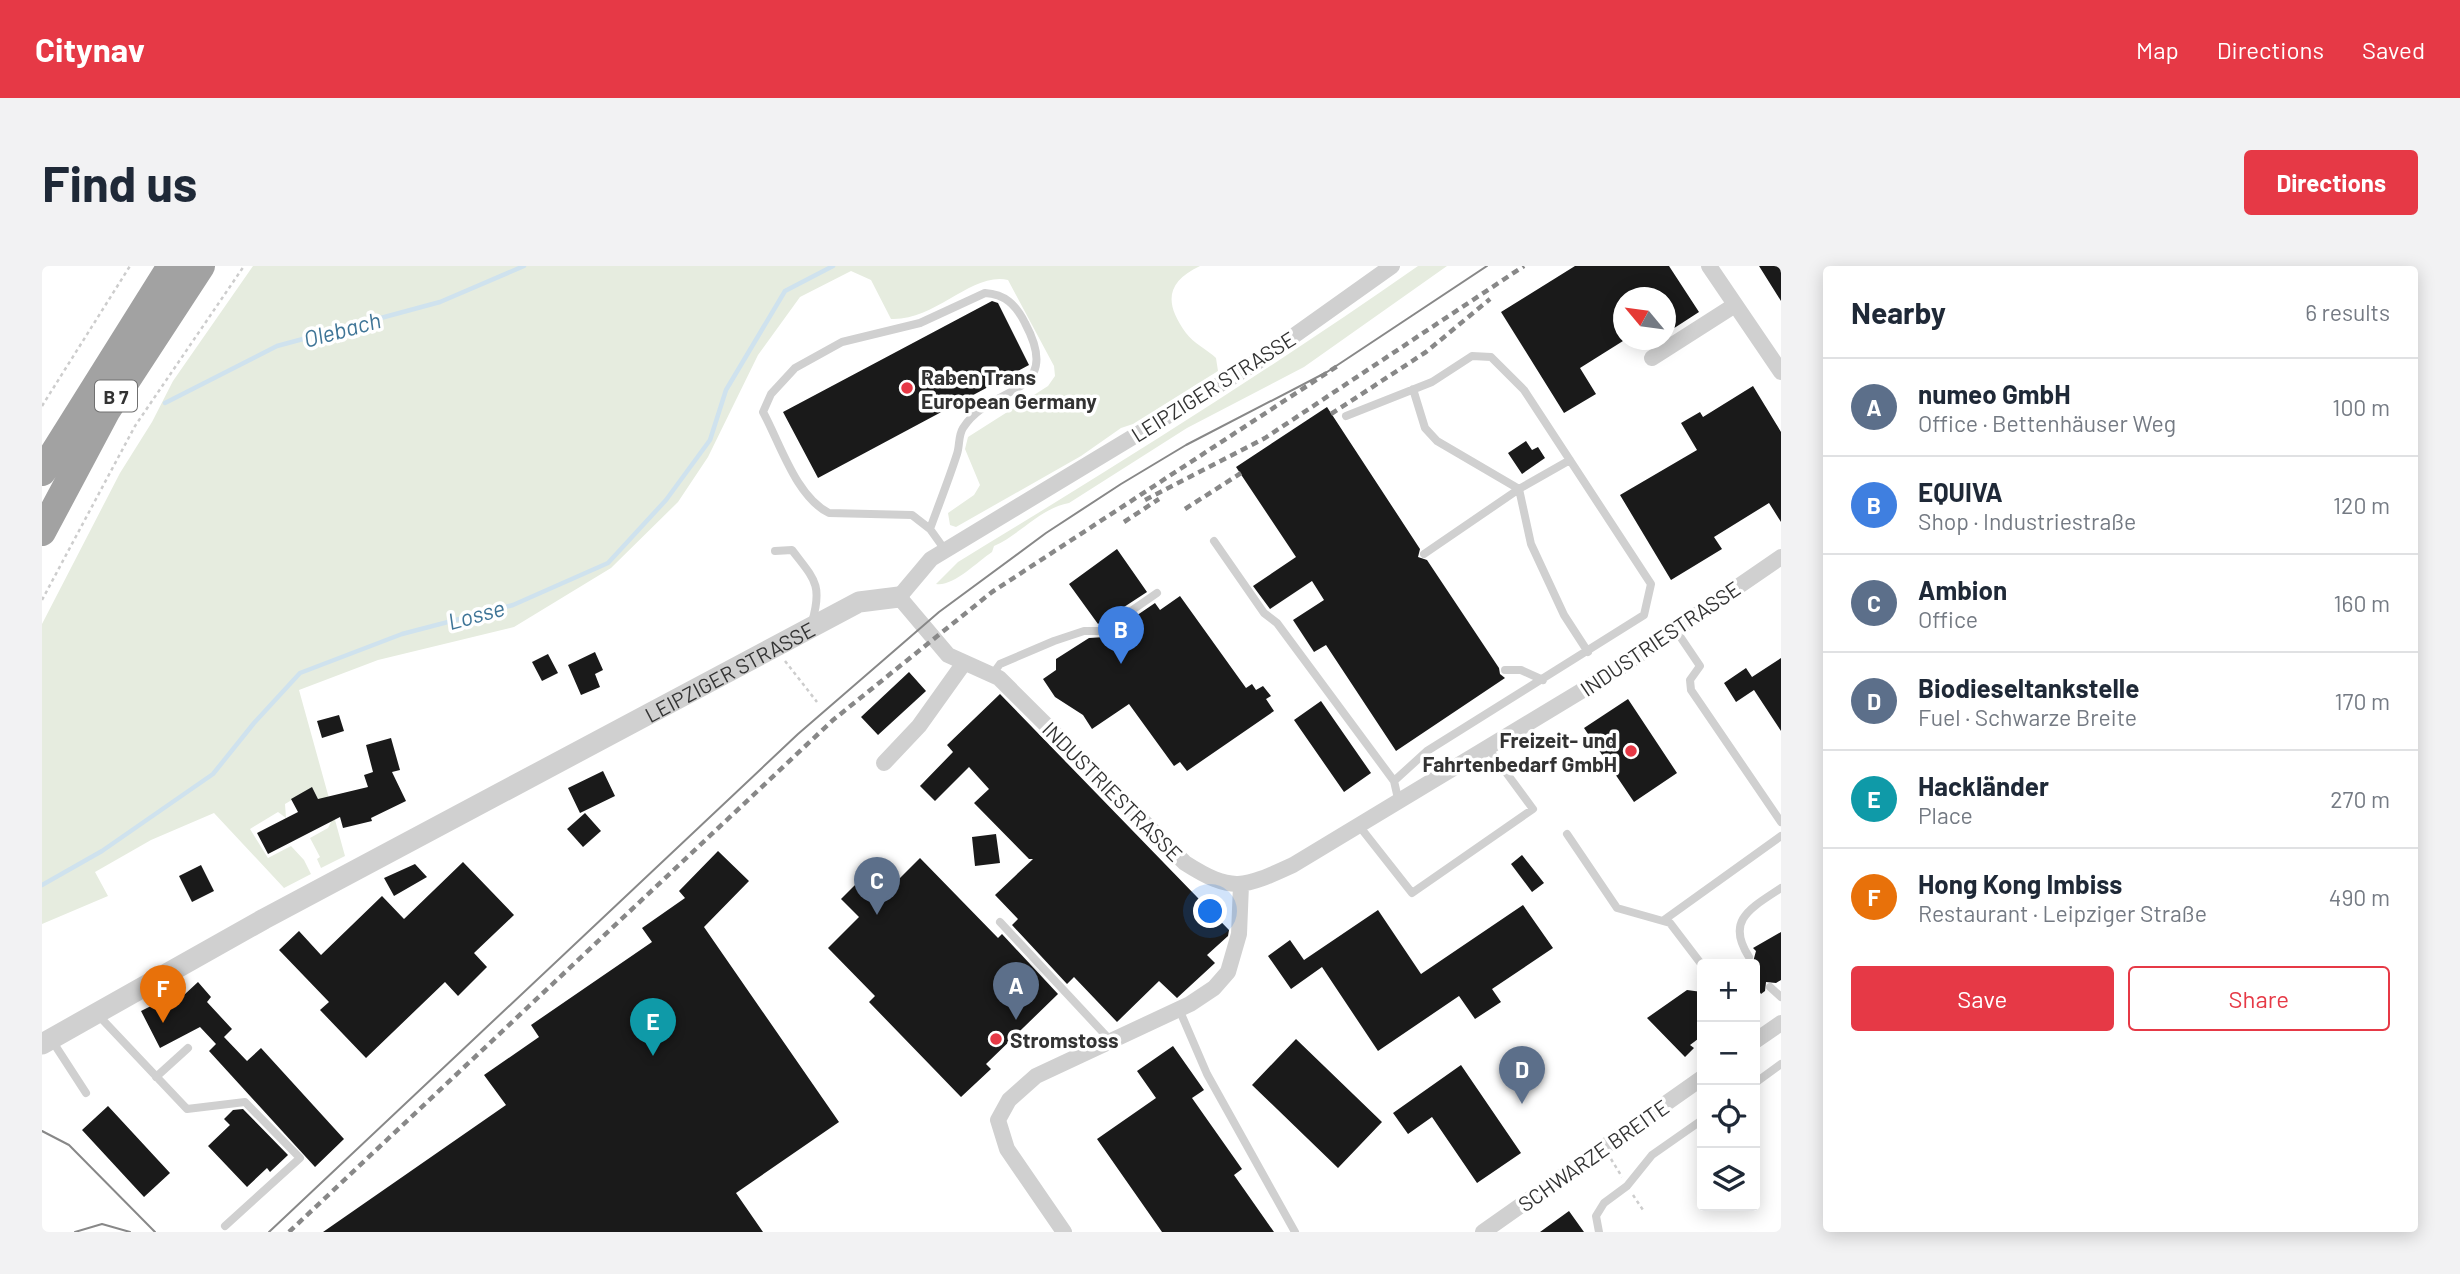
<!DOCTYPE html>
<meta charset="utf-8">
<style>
:root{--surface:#fff;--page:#f2f2f3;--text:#1f2937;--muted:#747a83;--line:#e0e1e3;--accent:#e63946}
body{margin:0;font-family:Barlow,sans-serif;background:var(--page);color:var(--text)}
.controls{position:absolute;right:21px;bottom:21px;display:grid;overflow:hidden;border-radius:7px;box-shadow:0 4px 18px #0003}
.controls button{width:63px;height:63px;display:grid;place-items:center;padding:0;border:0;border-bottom:2px solid var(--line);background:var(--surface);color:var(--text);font:35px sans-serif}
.compass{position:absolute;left:1571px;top:21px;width:63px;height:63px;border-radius:50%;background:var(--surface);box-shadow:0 4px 18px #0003;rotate:299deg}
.you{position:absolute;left:1169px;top:646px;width:24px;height:24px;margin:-18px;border:5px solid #fff;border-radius:50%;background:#1a73e8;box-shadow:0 0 0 10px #1a73e833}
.badge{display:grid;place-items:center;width:46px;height:46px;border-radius:50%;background:var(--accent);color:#fff;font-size:23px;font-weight:700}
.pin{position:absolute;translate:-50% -58px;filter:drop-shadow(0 2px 4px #0008)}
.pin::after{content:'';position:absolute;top:37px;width:24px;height:21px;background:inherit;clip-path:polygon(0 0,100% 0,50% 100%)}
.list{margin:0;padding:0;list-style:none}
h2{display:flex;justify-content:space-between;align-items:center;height:91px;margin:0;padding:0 28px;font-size:30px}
h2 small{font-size:23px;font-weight:400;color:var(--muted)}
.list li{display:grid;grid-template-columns:46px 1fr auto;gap:21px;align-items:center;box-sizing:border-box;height:98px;padding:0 28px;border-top:2px solid var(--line)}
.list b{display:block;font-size:26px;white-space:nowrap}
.list p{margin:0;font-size:23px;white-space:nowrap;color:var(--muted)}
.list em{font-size:23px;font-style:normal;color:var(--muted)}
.actions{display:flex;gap:14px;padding:21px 28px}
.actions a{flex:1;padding:16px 0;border:2px solid var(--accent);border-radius:7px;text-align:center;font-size:24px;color:var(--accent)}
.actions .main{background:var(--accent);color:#fff}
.icon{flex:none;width:38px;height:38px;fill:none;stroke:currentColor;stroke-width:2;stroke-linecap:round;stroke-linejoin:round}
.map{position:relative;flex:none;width:1739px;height:966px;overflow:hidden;border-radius:7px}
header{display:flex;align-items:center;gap:42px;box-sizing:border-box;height:98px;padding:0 35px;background:var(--accent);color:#fff}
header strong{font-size:33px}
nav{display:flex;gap:38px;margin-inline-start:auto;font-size:24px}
.intro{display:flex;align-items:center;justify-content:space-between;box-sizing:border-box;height:168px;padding:0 42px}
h1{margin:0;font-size:49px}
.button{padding:18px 32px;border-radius:7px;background:var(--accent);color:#fff;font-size:24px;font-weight:700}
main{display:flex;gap:42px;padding:0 42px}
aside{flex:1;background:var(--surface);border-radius:7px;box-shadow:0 4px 18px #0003}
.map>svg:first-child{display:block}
.green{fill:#e6ecdf}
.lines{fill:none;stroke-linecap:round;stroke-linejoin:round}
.stream{stroke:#cfe2ee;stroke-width:4.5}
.building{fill:#1a1a1a}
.path{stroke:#cdcdcd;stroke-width:2.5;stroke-dasharray:3.5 3.5;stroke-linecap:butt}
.service{stroke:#d0d0d0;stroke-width:8}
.minor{stroke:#d0d0d0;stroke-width:16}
.tertiary{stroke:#d0d0d0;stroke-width:21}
.trunk{stroke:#a2a2a2;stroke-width:28}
.tram{stroke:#888;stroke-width:2}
.rail{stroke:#888;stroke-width:4.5;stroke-dasharray:7 5;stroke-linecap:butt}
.poi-dot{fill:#e63946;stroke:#fff;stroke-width:2.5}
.labels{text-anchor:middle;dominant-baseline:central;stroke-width:7;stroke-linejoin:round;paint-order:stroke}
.shield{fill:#fff;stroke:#707070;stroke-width:2}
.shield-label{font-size:19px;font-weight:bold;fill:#333}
.poi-label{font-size:21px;font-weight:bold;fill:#333;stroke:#fff;text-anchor:start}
.street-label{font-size:21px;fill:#333;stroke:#fff}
.water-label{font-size:23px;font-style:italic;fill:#3f7597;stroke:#fff}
</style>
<header>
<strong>Citynav</strong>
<nav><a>Map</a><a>Directions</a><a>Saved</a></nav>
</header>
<div class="intro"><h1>Find us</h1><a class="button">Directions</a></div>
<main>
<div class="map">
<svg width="1739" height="966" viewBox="0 0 1739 966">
<rect width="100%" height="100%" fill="#fff"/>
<path class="green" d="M211,0H1158C1124,16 1122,37 1144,67C1151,77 1166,84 1174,92L1176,105L1091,158L1079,162L1039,190L914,261L908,259L906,247L932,229L938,219L923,183L926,171L1006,120L1013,110L1012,100L966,14C929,6 894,55 849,53L829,14L809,5L758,31L716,89L666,191L636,236L569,302L472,361L336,394L257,424L303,590L279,602L275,593L278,591L268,572L286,562L289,556L270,522L243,538L244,552L236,546L208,563L226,592L249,580L262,594L269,608L242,622L172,547L109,574L53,606L66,630L0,658V358L78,207L110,156L131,115Z
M1376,0H1405L1262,101L1145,162L1027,237C997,243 979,268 952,280L950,286C935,296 911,321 894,318L916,296C1072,201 1226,105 1376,0Z"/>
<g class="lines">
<path class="stream" d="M123,137L235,80L398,36L482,0
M0,619L60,585L171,508L212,457L258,407L360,368L471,339L566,297L624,234L668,174L684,124L743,25L791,0"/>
</g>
<path class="building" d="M1533,0H1627L1657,46L1623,68V32H1581V75L1538,102L1554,128L1522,147L1459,46Z
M1717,0H1739V35Z
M950,35L956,37L987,99L776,212L741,146Z
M1711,120L1739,166V256L1727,237L1672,271L1680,283L1629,314L1578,229L1655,184L1639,157L1658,146L1661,151Z
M1285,141L1378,283L1376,291L1385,294L1457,402L1458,408L1463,412L1354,485L1284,379L1272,386L1251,354L1282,334L1270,315L1228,343L1211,320L1254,291L1194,201Z
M1484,175L1490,184L1496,181L1503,192L1480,208L1466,187Z
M1075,283L1105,326L1056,358L1027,318Z
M1138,330L1204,422L1210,418L1214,424L1221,420L1229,430L1224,433L1232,445L1145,505L1138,496L1132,500L1087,438L1050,463L1041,449L1013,431L1001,413L1014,404V393L1047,372L1063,371L1113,337L1118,344Z
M553,386L561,404L553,408L558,421L539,429L526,399Z
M506,388L516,407L500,415L490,396Z
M1739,392V465L1712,424L1694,436L1682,417L1704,402L1710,411Z
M867,406L884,425L836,469L819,451Z
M958,428L1187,664L1186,670L1165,689L1173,697L1135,732L1117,715L1075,756L1032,711L1025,718L970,659L976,653L953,629L991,593H987L932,537L947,523L927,501L893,535L878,520L911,486L905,479Z
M1586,433L1635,507L1592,536L1542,462Z
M1279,435L1329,507L1302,526L1252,454Z
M297,449L302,465L280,472L275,455Z
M349,472L358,504L350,506L364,535L329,552L330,555L301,562L298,551L226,588L215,567L256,546L249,533L270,521L276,533L326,521L322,509L331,506L324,479Z
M561,505L573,530L538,547L526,522Z
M543,547L559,565L541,581L525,563Z
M954,568L958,597L933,600L930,571Z
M676,585L707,615L662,661L797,856L694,927L721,966H281L464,839L442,809L497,771L489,759L610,676L600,662L643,632L637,625Z
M1480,589L1502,617L1490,626L1469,598Z
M878,592L956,672L960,668L1016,728L944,798L949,803L919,831L827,736L833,730L786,682L817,651L799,633L831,601L850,620Z
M421,596L472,649L432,687L445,701L416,730L403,716L324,792L278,744L287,736L237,684L257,665L279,689L340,630L362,653Z
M373,598L385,611L352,630L342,612Z
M159,599L172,625L150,636L137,610Z
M1481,639L1511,682L1450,723L1459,736L1433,753L1417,730L1336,785L1280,701L1249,723L1226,690L1248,674L1262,694L1336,644L1379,708Z
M1739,666V714L1734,717L1724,716L1723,725L1719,728L1713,718V698H1696L1702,695L1711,696L1714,685L1711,682Z
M156,716L169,731L165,736L190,763L182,771L205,795L219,782L302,873L273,901L167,785L174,778L158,761L118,782L99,745L125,732L129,741Z
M1645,724L1660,726V770L1648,779L1652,782L1643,791L1605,752Z
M1254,773L1340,856L1296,902L1210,819Z
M1131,780L1162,824L1150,832L1200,903L1192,909L1232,966H1120L1055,873L1114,832L1095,805Z
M1419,799L1479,887L1435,917L1390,851L1366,868L1351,847Z
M66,840L128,907L102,931L40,864Z
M201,843L246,889L228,906L225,902L205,921L166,880L188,859L182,853L191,844Z
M1527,945L1542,966H1498Z"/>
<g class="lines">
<path class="path" d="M0,140L88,0
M0,334L93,160L202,0
M743,395L775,436
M1569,893L1580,911
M1591,929L1601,944"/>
<path class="service" d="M1371,123L1383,162L1395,175L1477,223L1489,278L1522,349L1546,386
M1304,150L1390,116L1430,90L1449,91L1482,124L1609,318L1602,349L1385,485L1352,515
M888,263C897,238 907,213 915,188C918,179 916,170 921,162C949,117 1023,132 983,57C974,39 963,28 943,27L878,57L800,76L753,102L729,128L721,146C738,177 754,231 787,247L870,249L888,263L903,284
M1172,275L1222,347L1235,357L1352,515L1357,537
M733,285L750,284C772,313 781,318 770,356
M1382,288L1477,223L1528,194
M1633,363L1658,400L1648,414L1649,424L1739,556
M1463,404H1479L1501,414
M950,409L958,398L1012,375L1042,365H1060L1115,327
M1318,561L1370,627L1491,543L1446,482
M1525,568L1575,642L1628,657L1660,699
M1622,654L1739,570
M958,656L1069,775
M1707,691C1683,654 1709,642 1739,622
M1728,721L1739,731
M1137,743L1165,808L1253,966
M57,750L145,843L203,836L258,892L183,960
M9,773L44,827
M114,811L146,782
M1713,817L1739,798
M1557,966L1554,950L1562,937L1585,920L1610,889L1660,854"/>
<path class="minor" d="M1350,0L1215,96L889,293L857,331L906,389L957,412L1143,597C1190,627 1201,622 1251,599L1579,401L1739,291
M1667,0L1739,106
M1610,92L1693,39
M842,497L877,460L922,397
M1713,775L1739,757
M1022,966L965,883L956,854L967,834L994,810L1148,738L1172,722L1186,706L1197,668L1199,619
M1441,966L1660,812"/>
<path class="tertiary" id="s1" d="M0,778L222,653L817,336L857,331"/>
<path class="trunk" d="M0,206L129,0
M0,266L65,144L159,0"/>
<path class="tram" d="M0,865L27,879L113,966
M33,966L60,958L88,966
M227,966L756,468L897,346L1004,267L1079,218L1144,179L1285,106L1445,0"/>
<path class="rail" d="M1289,148L1384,86L1448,33
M1103,234L1223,172L1482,0
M1143,243L1199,207
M1082,256L1117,233
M247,966L791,454L950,326L1297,99"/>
</g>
<g class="poi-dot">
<circle cx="865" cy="122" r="7"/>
<circle cx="1589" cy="485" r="7"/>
<circle cx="954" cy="773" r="7"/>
</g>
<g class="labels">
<rect class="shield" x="53" y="114.5" width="42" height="31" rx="5"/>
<g class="shield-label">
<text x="74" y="130">B 7</text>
</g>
<g class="poi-label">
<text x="879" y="110">Raben Trans<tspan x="879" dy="24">European Germany</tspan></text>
<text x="1575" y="473" text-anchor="end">Freizeit- und<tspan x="1575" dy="24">Fahrtenbedarf GmbH</tspan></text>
<text x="968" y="773">Stromstoss</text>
</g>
<g class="street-label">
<text transform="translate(1171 120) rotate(-32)">LEIPZIGER STRASSE</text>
<text transform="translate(1618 372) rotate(-34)">INDUSTRIESTRASSE</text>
<text stroke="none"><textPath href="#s1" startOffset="782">LEIPZIGER STRASSE</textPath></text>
<text transform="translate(1071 525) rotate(45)">INDUSTRIESTRASSE</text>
<text transform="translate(1551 889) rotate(-35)">SCHWARZE BREITE</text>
</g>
<g class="water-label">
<text transform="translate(300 63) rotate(-15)">Olebach</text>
<text transform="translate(434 348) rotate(-15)">Losse</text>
</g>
</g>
</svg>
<div class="controls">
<button>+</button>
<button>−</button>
<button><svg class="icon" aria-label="locate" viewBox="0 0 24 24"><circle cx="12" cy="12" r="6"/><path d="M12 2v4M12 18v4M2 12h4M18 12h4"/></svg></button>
<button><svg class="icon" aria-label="layers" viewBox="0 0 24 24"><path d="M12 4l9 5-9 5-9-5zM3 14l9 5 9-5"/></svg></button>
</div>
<svg class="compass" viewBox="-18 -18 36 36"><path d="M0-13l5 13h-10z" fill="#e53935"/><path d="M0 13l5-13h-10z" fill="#747a83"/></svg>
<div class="you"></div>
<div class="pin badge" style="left:974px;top:754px;background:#5c6f8a">A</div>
<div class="pin badge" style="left:1079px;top:398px;background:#3f7fe0">B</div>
<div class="pin badge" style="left:835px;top:649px;background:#5c6f8a">C</div>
<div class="pin badge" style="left:1480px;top:838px;background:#5c6f8a">D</div>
<div class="pin badge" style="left:611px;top:790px;background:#0f9aa8">E</div>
<div class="pin badge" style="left:121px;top:757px;background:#e8710a">F</div>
</div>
<aside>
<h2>Nearby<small>6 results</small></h2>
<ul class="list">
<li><span class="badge" style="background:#5c6f8a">A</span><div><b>numeo GmbH</b><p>Office · Bettenhäuser Weg</p></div><em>100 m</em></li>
<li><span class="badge" style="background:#3f7fe0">B</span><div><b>EQUIVA</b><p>Shop · Industriestraße</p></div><em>120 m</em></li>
<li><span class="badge" style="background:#5c6f8a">C</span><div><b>Ambion</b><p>Office</p></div><em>160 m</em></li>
<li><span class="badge" style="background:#5c6f8a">D</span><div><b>Biodieseltankstelle</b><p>Fuel · Schwarze Breite</p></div><em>170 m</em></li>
<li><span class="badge" style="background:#0f9aa8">E</span><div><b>Hackländer</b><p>Place</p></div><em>270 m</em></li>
<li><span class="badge" style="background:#e8710a">F</span><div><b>Hong Kong Imbiss</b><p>Restaurant · Leipziger Straße</p></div><em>490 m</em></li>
</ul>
<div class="actions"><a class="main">Save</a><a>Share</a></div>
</aside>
</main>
